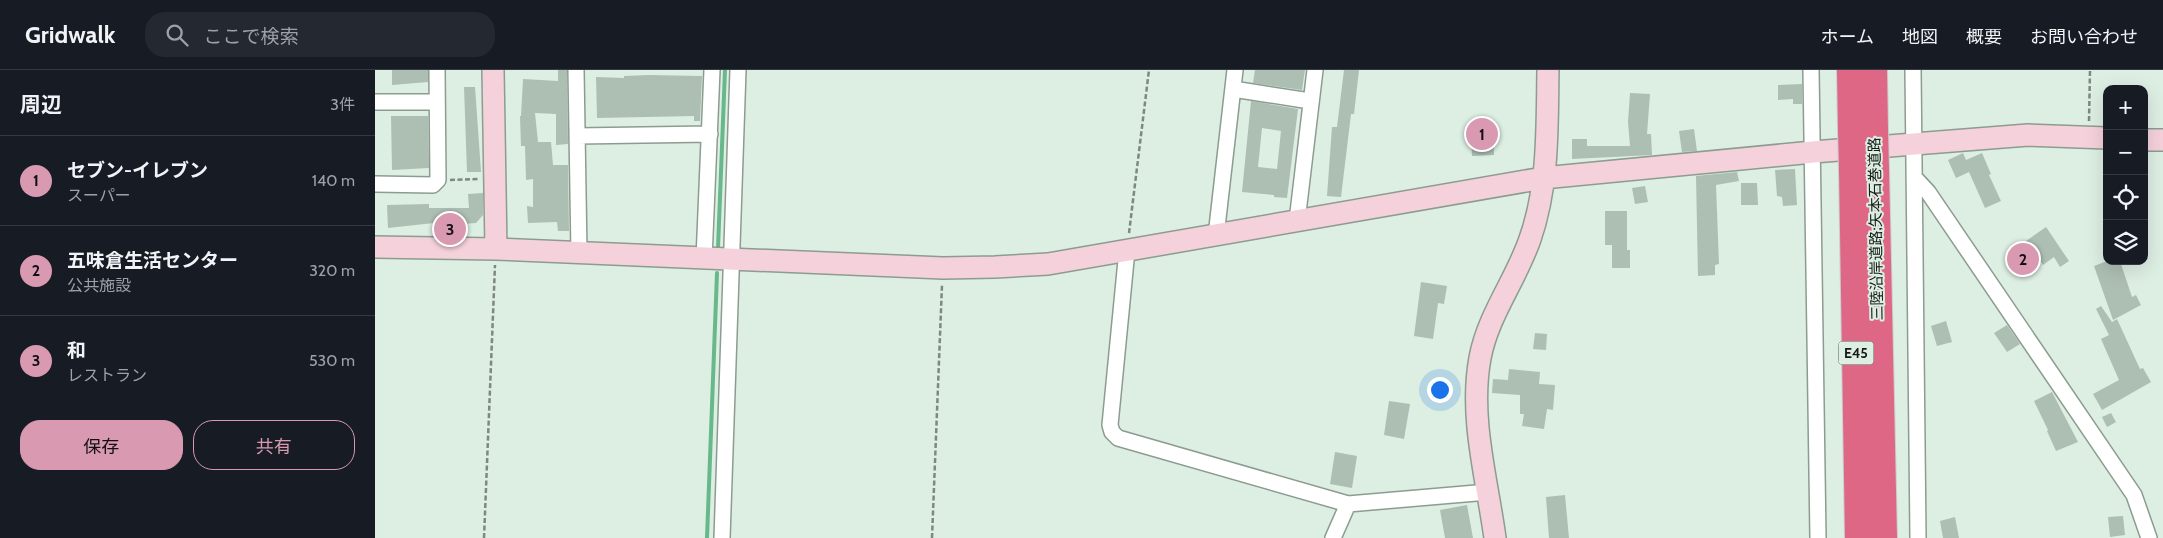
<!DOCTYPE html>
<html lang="ja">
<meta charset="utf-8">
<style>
:root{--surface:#171b24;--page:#242831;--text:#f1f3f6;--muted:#9ea1a6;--line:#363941;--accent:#d899b1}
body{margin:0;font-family:Cabin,"Noto Sans JP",sans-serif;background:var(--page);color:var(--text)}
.controls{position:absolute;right:15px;top:15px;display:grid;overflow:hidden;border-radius:10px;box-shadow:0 5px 20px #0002}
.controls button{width:45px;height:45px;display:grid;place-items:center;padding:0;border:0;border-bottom:1px solid var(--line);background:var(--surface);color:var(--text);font:25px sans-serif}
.you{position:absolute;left:1064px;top:319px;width:18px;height:18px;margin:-12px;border:4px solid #fff;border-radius:50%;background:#1a73e8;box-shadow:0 0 0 8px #1a73e833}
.badge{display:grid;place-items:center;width:32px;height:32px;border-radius:50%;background:var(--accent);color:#111;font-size:16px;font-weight:700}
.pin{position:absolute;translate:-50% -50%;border:2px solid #fff;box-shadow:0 1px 5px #0006}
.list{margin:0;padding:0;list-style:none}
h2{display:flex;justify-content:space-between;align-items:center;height:65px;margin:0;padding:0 20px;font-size:21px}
h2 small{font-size:16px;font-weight:400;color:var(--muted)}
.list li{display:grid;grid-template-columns:32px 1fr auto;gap:15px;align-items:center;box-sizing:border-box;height:90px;padding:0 20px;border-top:1px solid var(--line)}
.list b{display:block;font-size:19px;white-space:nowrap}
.list p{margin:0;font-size:16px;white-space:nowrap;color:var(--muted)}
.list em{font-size:16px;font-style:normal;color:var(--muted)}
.actions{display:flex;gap:10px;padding:15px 20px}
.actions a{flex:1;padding:11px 0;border:1px solid var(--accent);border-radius:20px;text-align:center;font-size:18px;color:var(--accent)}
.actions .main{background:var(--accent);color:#111}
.icon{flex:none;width:28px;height:28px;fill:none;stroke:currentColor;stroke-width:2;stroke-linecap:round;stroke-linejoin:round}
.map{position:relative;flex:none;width:1788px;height:468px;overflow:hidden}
header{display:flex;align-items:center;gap:30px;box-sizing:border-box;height:70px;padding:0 25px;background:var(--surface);border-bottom:1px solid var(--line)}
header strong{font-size:24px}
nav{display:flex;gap:28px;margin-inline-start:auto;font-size:18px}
.search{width:350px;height:45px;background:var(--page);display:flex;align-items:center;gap:12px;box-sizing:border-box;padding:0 18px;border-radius:20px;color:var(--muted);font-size:19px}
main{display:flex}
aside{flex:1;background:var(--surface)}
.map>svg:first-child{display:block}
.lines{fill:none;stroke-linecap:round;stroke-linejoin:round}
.stream{stroke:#67b88a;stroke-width:4}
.building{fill:#adbeb3;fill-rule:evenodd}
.street-casing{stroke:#8c9c91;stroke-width:18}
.secondary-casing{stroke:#8c9c91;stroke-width:24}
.highway-casing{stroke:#cbcccc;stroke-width:30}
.path{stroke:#7c8880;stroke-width:2.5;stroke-dasharray:5 2.5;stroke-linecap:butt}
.street{stroke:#fff;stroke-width:15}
.secondary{stroke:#f5d1db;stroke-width:21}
.highway{stroke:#de6786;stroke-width:28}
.highway-bridge-casing{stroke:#cbcccc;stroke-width:30;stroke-linecap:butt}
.highway-bridge{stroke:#de6786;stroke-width:28}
.labels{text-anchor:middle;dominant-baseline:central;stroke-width:4;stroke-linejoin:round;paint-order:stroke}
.shield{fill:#ddeee3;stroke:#505953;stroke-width:1}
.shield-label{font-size:14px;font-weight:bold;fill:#131915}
.street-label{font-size:15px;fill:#131915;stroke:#ddeee3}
</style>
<header>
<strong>Gridwalk</strong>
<div class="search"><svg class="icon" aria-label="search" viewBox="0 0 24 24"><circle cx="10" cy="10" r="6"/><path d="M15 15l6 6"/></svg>ここで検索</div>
<nav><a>ホーム</a><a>地図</a><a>概要</a><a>お問い合わせ</a></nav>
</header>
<main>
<aside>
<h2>周辺<small>3件</small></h2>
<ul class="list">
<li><span class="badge">1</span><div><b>セブン-イレブン</b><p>スーパー</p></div><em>140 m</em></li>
<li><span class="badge">2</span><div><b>五味倉生活センター</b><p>公共施設</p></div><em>320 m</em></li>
<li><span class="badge">3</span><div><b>和</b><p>レストラン</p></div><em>530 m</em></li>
</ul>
<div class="actions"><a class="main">保存</a><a>共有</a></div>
</aside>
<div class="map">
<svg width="1788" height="468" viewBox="0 0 1788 468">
<rect width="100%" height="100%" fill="#ddeee3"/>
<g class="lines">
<path class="stream" d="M343,178L350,0
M332,468L342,203"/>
</g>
<path class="building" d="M17,0H53V12L17,15Z
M183,0H192L193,74L181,75V44L160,43L163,72H176L178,95H193L194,161H183L182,152L153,153L152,136L158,137V109L151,110L150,76H146L145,46H146L148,9L183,11Z
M880,0H930L927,20L878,13Z
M969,0H984L979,44H976L966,127L952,126L957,57H962Z
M274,5L327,6L325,51H319V46L222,48L221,7L249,8V6Z
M1427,14V34H1418V29L1403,30V15Z
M89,17H100L106,102H92Z
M1255,23L1275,24L1272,64H1276L1277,85L1197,89V69H1212V76H1255L1253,52Z
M876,31L923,39L912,128L899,127V125L867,122ZM887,58L906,61L902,99L883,97Z
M16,46H53L54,98L17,100Z
M1118,50L1119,85L1097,86L1095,51Z
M1319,59L1322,81L1307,82L1304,61Z
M1588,83L1591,90L1607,83L1616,104L1614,105L1626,131L1610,138L1594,102L1581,108L1573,90Z
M1420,99L1422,135L1408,136L1407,127L1402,126L1400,100Z
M1362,102L1364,111L1341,115L1344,194L1340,195V205L1323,206L1321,106Z
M1366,113H1382L1383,135H1366Z
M1270,116L1273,132L1260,134L1257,118Z
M108,123V145L101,153L86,154V150L13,158L12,135L54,134V138H94L93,124Z
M1230,141H1252V180H1255V198H1237V175H1230Z
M1671,157L1694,191L1685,197L1679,187L1668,195L1651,171Z
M1732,191H1745L1757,227L1761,225L1766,235L1738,250L1719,196Z
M1046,212L1072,216L1069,234L1063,233L1058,269L1039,266Z
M1726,236L1737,252L1742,249L1765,299L1768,298L1776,312L1727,340L1718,324L1744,310L1726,269L1734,265L1721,239Z
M1571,251L1577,272L1562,276L1556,256Z
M1632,255L1645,274L1632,282L1619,263Z
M1160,263L1172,264L1171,280L1158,279Z
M1134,299L1165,302L1164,314L1180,315L1178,340L1172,339L1169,359L1147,356L1149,344H1145V325L1117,323L1118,309L1133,310Z
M1677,322L1703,372L1681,381L1672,361L1673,360L1659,331Z
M1014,331L1035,334L1029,369L1009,365Z
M1736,343L1741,352L1732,357L1727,347Z
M960,382L982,386L977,418L955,414Z
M1190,425L1194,468H1174L1171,427Z
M1092,435L1098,468H1070L1065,440Z
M1748,446L1750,465L1735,467L1733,447Z
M1580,447L1584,468H1568L1565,451Z"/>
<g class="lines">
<g class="street-casing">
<path id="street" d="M201,0L204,183
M1436,0L1443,468
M1538,0L1543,468
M858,19L935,31
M0,32H62
M202,66L335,64
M1539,107L1553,122L1759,425L1774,468
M0,114L58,115L63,110L62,0
M922,151L940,0
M841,166L860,0
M752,180L735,355L737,362L743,368L973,434L1113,422
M329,189L337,0
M347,468L363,0
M958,468L973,434"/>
</g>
<g class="secondary-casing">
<path id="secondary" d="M118,0L121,179
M1769,70H1788
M0,177L121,179L568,198L620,197L673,194L1168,108L1438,82L1653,65L1732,68
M1120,468C1112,409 1094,347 1105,288C1113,245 1141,210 1155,169C1174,115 1172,56 1173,0"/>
</g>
<g class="highway-casing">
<path id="highway" d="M1476,0L1477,59
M1498,0L1499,60
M1478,99L1484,468
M1500,100L1508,468"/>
</g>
<path class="path" d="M1714,51L1715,0
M75,110L104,109
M754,163L774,0
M109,468L120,195
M557,468L567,215"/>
<use href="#street" class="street"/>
<use href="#secondary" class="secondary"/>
<use href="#highway" class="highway"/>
<g class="highway-bridge-casing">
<path id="highway-bridge" d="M1477,59L1478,99
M1499,60L1500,100"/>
</g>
<use href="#highway-bridge" class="highway-bridge"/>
</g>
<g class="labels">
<rect class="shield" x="1463.5" y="271.5" width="35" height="23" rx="4"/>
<g class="shield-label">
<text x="1481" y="283">E45</text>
</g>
<g class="street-label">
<text transform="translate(1501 159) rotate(-91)">三陸沿岸道路;矢本石巻道路</text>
</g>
</g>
</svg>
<div class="controls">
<button>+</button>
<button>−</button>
<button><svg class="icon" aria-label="locate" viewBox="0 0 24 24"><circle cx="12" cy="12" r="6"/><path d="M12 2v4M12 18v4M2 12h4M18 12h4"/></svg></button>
<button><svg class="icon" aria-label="layers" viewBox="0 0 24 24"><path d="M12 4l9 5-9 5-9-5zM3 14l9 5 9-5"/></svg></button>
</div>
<div class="you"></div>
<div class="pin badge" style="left:1107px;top:64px">1</div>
<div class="pin badge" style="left:1648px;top:189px">2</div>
<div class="pin badge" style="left:75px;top:159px">3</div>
</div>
</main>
